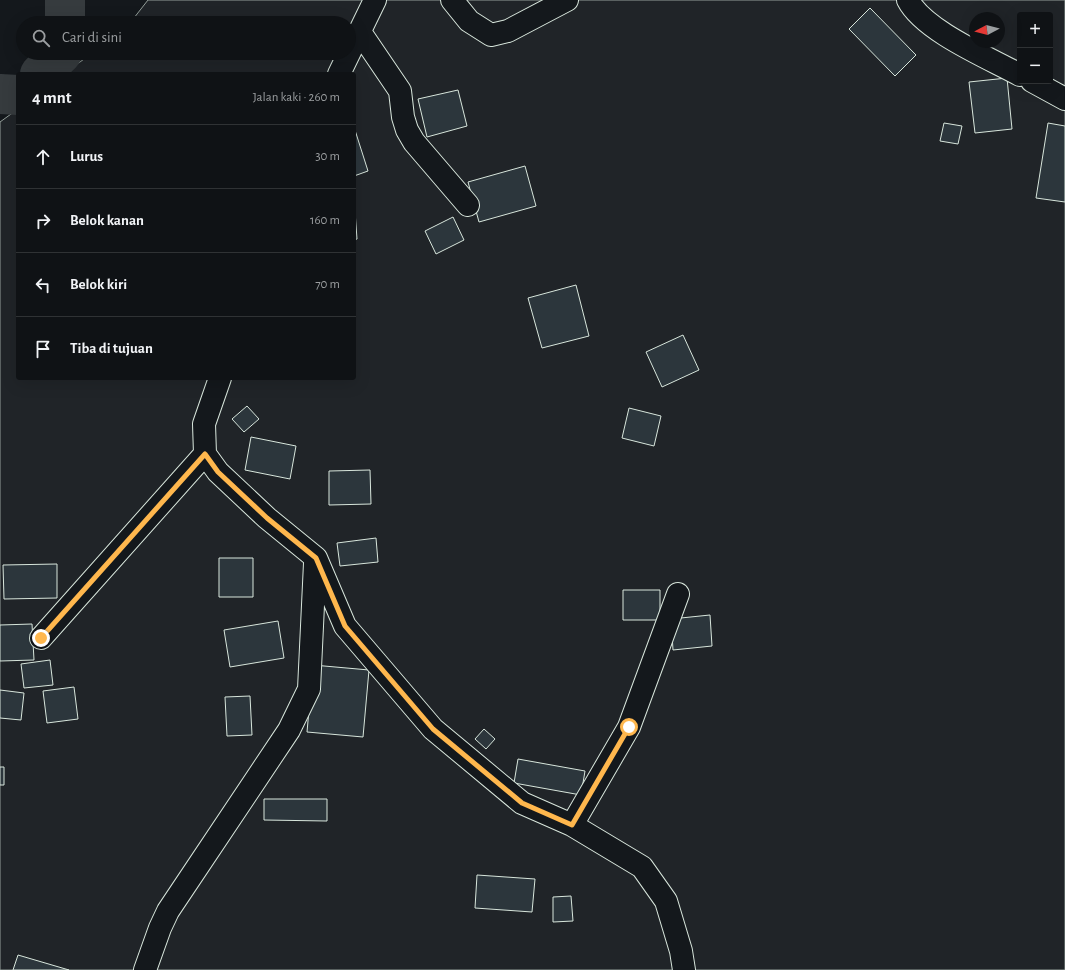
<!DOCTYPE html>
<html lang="id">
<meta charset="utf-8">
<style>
:root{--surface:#0f1215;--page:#1d2022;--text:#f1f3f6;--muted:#9b9ea0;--line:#2f3234}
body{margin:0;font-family:"Alegreya Sans",sans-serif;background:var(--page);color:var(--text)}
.controls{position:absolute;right:12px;top:12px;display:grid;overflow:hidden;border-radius:4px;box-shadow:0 4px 16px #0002}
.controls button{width:36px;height:36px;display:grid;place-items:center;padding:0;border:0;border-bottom:1px solid var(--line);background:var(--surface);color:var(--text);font:20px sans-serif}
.compass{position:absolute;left:969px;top:12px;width:36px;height:36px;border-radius:50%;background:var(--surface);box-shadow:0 4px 16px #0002;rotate:263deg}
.stop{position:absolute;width:12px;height:12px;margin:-9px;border:3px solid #ffb74d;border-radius:50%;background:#fff}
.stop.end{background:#ffb74d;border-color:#fff;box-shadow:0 1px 4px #0008}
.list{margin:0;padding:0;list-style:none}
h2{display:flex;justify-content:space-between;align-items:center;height:52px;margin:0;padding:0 16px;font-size:17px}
h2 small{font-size:13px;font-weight:400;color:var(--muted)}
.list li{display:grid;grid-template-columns:26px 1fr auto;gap:12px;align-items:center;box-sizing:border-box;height:64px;padding:0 16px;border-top:1px solid var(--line)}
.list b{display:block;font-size:15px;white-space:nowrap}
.list em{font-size:13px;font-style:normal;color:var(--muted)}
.icon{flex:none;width:22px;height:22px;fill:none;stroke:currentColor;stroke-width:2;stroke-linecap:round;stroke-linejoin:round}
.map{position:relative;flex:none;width:1065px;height:970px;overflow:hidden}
.search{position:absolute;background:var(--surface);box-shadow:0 4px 16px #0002;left:16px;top:16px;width:340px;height:44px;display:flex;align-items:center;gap:10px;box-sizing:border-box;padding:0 14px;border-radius:22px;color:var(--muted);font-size:15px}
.panel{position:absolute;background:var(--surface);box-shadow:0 4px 16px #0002;left:16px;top:72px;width:340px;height:308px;border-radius:4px}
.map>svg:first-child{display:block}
.green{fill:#202428;stroke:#939e99;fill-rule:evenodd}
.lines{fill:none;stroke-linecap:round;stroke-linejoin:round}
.river{stroke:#363b3e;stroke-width:40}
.building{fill:#2c363c;stroke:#d8e6dc}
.minor-casing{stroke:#d8e6dc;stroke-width:24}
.minor{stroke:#14181c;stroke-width:22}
.route{stroke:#ffb74d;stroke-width:5}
</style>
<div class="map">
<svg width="1065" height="970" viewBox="0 0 1065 970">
<rect width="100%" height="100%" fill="#14181c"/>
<path class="green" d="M148,0H1065V970H0V122L18,109V378H354V74H64L92,53H349V23H130ZM1020,15H1050V81H1020ZM975,18H999V42H975Z"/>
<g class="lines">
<path class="river" d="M65,23V0
M40,74L62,53
M0,94L18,95"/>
</g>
<path class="building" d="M870,8L916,55L895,76L849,29Z
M1007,78L1012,129L975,133L969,82Z
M458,90L467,126L427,137L418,99Z
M944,123L962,126L958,144L940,141Z
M1048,123L1065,126V202L1036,198Z
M354,127L368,171L354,176Z
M525,166L536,206L479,222L468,182Z
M354,197L357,239L354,240Z
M453,217L464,240L436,254L425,231Z
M576,285L589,336L542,348L528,298Z
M683,335L699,370L662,387L646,352Z
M247,406L259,419L244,432L232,419Z
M629,408L661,416L654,446L622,438Z
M251,437L296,446L290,479L245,470Z
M370,470L371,504L329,505V471Z
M376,538L378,562L340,566L337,543Z
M219,558H253V597H219Z
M57,564V598L4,599L3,565Z
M623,590H660V620H623Z
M710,615L712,646L673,650L671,619Z
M278,621L284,658L230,667L224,630Z
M32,624L34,660L0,661V625Z
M50,660L53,685L24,688L21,664Z
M313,665L369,670L363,737L307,732Z
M74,687L78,719L47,723L43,691Z
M0,690L24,693L21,720L0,718Z
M250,696L252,735L227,736L225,697Z
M484,729L495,739L486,749L475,739Z
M518,759L585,771L581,795L514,783Z
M0,767H4V785H0Z
M264,799H327V821L264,820Z
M477,875L535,879L532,912L475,908Z
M571,896L573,921L553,922V897Z
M18,955L69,970H13Z"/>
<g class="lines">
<g class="minor-casing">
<path id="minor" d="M452,0L469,21L491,35L508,31L567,0
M908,0C924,31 989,58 1020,75
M360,32L400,91L403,117L407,130L414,142L468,205
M339,74L375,0
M1032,81L1065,99
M220,378L204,424L205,454L218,472L267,518L316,558L345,626L433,729L522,803L572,825L642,867L666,901L681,951L684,970
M41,638L205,454
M572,825L629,727L678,594
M145,970L160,928L168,911L289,730L309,689L315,563"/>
</g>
<use href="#minor" class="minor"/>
</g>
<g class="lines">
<path class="route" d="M41,638L205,454L218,472L267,518L316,558L345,626L433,729L522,803L572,825L629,727"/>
</g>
</svg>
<div class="controls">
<button>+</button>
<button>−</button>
</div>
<svg class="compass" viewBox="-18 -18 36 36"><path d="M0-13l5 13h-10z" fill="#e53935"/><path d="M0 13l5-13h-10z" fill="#9b9ea0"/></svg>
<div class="stop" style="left:629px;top:727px"></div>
<div class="stop end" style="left:41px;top:638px"></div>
<div class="search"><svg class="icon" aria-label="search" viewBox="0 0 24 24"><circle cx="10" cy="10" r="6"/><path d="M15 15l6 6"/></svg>Cari di sini</div>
<section class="panel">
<h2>4 mnt<small>Jalan kaki · 260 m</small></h2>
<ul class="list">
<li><svg class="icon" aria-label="ahead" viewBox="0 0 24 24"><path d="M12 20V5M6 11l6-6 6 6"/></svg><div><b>Lurus</b></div><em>30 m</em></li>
<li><svg class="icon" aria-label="right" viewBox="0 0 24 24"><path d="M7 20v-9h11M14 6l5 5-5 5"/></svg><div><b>Belok kanan</b></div><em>160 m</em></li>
<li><svg class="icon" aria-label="left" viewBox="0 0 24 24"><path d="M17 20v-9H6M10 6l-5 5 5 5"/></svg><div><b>Belok kiri</b></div><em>70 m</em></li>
<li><svg class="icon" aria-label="arrive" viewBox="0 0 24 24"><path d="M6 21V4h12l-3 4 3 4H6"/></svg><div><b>Tiba di tujuan</b></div></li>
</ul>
</section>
</div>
